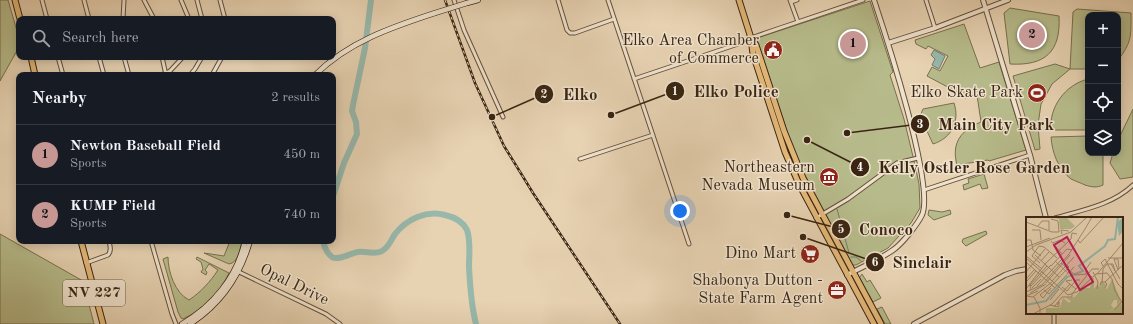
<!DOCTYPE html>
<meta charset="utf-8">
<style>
:root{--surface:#171b24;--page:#20242c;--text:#f1f3f6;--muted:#9ea1a6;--line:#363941;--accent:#c59692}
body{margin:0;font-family:"Old Standard TT",serif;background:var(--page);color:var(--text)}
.controls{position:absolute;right:12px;top:12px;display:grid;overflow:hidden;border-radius:8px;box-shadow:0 2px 10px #0003}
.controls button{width:36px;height:36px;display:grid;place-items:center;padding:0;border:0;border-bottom:1px solid var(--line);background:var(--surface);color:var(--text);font:20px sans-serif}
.you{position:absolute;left:680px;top:211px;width:14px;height:14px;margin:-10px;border:3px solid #fff;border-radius:50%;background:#1a73e8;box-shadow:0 0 0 6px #1a73e833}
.badge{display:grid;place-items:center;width:26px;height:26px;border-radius:50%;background:var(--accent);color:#111;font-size:13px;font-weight:700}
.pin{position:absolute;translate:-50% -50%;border:2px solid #fff;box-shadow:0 1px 4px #0006}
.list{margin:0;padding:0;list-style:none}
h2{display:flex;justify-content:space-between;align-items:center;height:52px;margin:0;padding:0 16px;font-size:17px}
h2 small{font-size:13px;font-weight:400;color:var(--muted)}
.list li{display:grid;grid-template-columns:26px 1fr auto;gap:12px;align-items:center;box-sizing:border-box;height:60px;padding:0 16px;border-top:1px solid var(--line)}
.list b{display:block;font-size:15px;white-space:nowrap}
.list p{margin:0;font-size:13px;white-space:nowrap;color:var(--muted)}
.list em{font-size:13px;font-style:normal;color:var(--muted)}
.icon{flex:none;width:22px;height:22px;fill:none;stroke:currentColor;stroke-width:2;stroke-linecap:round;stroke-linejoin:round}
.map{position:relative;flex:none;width:1133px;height:324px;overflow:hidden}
.search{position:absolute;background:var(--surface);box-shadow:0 2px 10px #0003;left:16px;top:16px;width:320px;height:44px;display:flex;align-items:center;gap:10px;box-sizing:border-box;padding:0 14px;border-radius:8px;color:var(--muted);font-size:15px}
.panel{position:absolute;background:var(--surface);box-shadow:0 2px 10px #0003;left:16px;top:72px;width:320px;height:172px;border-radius:8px}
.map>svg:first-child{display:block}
.green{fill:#b7bb8b;stroke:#78704e}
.water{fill:#97b8ab;stroke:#727d6e}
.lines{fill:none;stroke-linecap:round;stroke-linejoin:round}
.stream{stroke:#727d6e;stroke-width:1}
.river{stroke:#97b8ab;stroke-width:6}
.minor-casing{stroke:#65503a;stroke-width:5}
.tertiary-casing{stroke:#65503a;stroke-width:6}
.secondary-casing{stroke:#3a2512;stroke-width:6}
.primary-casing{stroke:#3a2512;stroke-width:7}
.minor{stroke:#efe2cd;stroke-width:3}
.tertiary{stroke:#efe2cd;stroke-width:4}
.secondary{stroke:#efe2cd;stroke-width:4.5}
.primary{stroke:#e4b979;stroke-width:5}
.rail-casing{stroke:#3a2512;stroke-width:2.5}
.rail{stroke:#efe2cd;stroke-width:1;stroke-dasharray:3;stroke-linecap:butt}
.secondary-bridge-casing{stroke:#3a2512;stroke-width:6;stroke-linecap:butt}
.secondary-bridge{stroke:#efe2cd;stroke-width:4.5}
.labels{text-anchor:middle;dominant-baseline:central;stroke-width:3;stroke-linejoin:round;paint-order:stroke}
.shield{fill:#efe2cd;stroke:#705e4a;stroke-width:1}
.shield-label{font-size:15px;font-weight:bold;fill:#3a2512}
.poi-label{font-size:16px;fill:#3a2512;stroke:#efe2cd;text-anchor:end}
.street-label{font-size:16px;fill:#3a2512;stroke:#efe2cd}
.inset-river{fill:none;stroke:#97b8ab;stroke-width:2}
.inset-road{fill:none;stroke:#a28d72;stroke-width:1}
.view{fill:#c2185b;fill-opacity:0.15;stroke:#c2185b;stroke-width:2}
.inset-edge{fill:none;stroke:#3a2512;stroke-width:2}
.leader{fill:none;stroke:#3a2512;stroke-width:1.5}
.callout-dot{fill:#3a2512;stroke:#efe2cd;stroke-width:1.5}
.mark-label{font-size:12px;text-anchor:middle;font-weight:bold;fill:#fff}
.callout-label{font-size:17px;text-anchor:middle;font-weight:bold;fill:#3a2512;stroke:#efe2cd;stroke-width:3;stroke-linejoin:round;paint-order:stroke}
</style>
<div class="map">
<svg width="1133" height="324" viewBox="0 0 1133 324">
<rect width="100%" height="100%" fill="#e7d2b2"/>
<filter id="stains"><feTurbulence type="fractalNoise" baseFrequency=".005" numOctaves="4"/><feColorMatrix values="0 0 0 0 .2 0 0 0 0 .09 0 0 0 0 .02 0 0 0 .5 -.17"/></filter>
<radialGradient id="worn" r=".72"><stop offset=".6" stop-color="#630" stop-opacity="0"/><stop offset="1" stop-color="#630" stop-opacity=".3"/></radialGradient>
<path class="green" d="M0,0H8L19,38V47L0,81Z
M870,1L893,72L890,75L904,119L915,165L919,184L920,208L911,223L888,248L856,265H852L805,179L792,146L757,41L760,37Z
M1010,8L1059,16C1061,52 1045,66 1010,64L1004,13Z
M1077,9L1131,13C1131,36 1132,42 1118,60V15H1088V69H1070L1052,84L1041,104L1038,125L1040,149L1035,150L1013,76L1055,64L1070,69L1073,12Z
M964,24L980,68L999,62L1026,150L989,161L988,160L957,165C951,143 961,130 981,122L977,95L965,98L957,92L927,76L932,67L940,71L948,56L928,46L926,49L916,44L915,40Z
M1088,79V130H1051C1049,107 1065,85 1088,79Z
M954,103C960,121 952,138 933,144L920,116L923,109Z
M1133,109V177L1120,179L1110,163L1113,153H1118V140Z
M1088,136V153H1103V185C1097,188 1091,187 1085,185C1081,183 1075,181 1071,179C1058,169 1052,152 1051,137Z
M984,174L988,188L982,189L980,184L964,190L963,185L969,183L968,179Z
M929,210L942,212L950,210L951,214L934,220L928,215Z
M986,231L987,234L966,246L962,242L963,239Z
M0,234L83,281L94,324H0Z
M230,241H242C240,249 238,263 229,264L204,253L224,256Z
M168,257C168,272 175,293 189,300C201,292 210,282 218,270L209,264L205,270L207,272L206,275L201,272L203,269L201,262L196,259L197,257L229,273C221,292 202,310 183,319L181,318L178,312L163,259Z
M862,274L867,282L870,280L881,298L873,302L859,278Z
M882,307L891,324H885L877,309Z"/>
<path class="water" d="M934,50L945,56L939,69L932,65L935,59L931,55Z"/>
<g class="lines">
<path class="stream" d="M837,209L849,253
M851,257H856L861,261"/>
<path class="river" d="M333,196L344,163L357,134L356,122L352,111L353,105L365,48L371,0
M323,241C324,246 327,253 332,257C338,261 351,253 358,252C366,251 375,255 382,251C389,247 391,240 395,234C407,219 426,210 445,215C454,217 463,222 467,230C471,241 469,255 469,267C470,286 471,305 476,324"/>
<g class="minor-casing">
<path id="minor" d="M42,0L47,19
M84,0L89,19
M144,0L154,19
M181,0L189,19
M197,0L202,19
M220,0L225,19
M454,0L464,30L503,117
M558,0L567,30L570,33H575L614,19
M608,0L689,244
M790,0L798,22
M926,0L935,28
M791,2L797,0
M123,19L124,0
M58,57L63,75
M99,57L104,75
M124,57L129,75
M162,57L166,75
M161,75L170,71L183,57
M190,75L195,69L202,57
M212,75L222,57
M634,79L747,41L751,38L777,29L863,0
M580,159L653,135
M924,190L1030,155
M816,218L848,199L897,163L918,158
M1055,218C1082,210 1112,205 1133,185
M151,241L172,314L176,324
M86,263L108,255C112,251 110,246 109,241
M237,271L326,314L340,324
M1054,313V324"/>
</g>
<g class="tertiary-casing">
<path id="tertiary" d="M983,0L1030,155L1046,218
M888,43L935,28L1008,0
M847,275C862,267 879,260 893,250C902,244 917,225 922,215C935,186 886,36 874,0
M914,324L1005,275L1016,271L1027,269"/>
</g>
<g class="secondary-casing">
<path id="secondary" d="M467,3L478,0
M315,75C348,42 392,27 435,13
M182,324C213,306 237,277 245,241
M190,324C221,304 240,276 250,241"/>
</g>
<g class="primary-casing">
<path id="primary" d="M15,0L20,19
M739,0L751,38L756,45L784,131L803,178L881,324
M751,38L753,54L785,152L799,184L874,324
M31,57L35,75
M81,241L103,324"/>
</g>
<use href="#minor" class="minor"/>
<use href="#tertiary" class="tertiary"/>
<use href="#secondary" class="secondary"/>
<use href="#primary" class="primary"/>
<g class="rail-casing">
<path id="rail" d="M445,0L475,83L504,146L533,193L620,324"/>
</g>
<use href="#rail" class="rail"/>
<g class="secondary-bridge-casing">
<path id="secondary-bridge" d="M435,13L467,3"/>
</g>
<use href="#secondary-bridge" class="secondary-bridge"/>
</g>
<defs>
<g id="civic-disc" transform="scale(1)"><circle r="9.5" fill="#8f2418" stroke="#efe2cd"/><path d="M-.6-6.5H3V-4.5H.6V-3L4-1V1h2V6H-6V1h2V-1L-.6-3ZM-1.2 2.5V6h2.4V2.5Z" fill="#fff"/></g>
<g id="stadium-disc" transform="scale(1)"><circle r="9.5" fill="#8f2418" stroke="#efe2cd"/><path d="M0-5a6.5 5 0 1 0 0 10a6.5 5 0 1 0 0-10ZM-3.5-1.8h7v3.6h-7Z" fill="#fff"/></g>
<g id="museum-disc" transform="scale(1)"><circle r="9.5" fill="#8f2418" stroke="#efe2cd"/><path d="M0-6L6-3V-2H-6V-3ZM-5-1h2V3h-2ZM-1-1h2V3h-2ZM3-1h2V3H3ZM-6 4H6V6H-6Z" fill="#fff"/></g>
<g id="supermarket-disc" transform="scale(1)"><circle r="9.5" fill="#8f2418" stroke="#efe2cd"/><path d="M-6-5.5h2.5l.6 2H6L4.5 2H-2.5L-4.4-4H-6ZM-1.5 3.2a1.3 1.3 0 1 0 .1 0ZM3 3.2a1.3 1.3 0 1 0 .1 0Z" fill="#fff"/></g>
<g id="office-disc" transform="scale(1)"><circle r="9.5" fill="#8f2418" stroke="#efe2cd"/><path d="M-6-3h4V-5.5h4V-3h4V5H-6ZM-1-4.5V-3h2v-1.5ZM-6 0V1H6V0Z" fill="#fff"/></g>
</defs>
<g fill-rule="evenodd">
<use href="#civic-disc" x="773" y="50"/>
<use href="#stadium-disc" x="1037" y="93"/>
<use href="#museum-disc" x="829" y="177"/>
<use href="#supermarket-disc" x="810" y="254"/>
<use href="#office-disc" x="837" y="290"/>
</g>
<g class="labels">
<rect class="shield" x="63" y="280" width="62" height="26" rx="3"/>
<g class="shield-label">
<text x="94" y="293">NV 227</text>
</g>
<g class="poi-label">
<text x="759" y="41">Elko Area Chamber<tspan x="759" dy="18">of Commerce</tspan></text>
<text x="1023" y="93">Elko Skate Park</text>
<text x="815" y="168">Northeastern<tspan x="815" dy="18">Nevada Museum</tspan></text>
<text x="796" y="254">Dino Mart</text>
<text x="823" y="281">Shabonya Dutton -<tspan x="823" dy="18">State Farm Agent</tspan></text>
</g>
<g class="street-label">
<text transform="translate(294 285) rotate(26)">Opal Drive</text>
</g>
</g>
<g transform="translate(1026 217)">
<rect width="97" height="97" fill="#e7d2b2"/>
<path d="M23,0H40L49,9L45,12H34L33,2ZM66,61H68V72L71,68L75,70V65L80,67L79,71L81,72L86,62L95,84L91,88V83H88L85,88L88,92L82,94L87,93L95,85L97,97H20V91H34L37,81L43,86L45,84L40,81L49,80L56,71H64Z" fill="#b7bb8b"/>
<path d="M97,1V14L93,19L91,5Z" fill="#97b8ab"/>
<path class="inset-river" d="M0,88L20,84L41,60L57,54L53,49L79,29L82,23L89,22L92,0"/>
<path class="inset-road" d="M25,2L32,4L33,15M0,5L26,15H33M12,9L16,4H23V13M59,12L66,0M6,13H14L15,23M36,17L35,13L43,14M0,23H5L7,33L15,39M52,23L54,26L78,0M25,24L36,37M27,26L34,23L39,26M0,30L24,21M0,35L10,28L45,15L61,0M9,38L33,60M0,39L16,52M0,41L42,78L51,75L70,57L81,56L86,62L89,74L97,87M82,41H97M15,44L23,35M29,44L42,56M0,45L29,71M14,46L6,39L13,29L18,30L31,41M35,46L49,58L61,57L66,60M85,47L94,62M25,49L41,32L46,33M78,50L75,46L79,42L92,67L97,72M92,53L88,42H92L93,52M0,55L19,32M67,55L72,65L71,72M60,57V52L65,45M71,57L97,26M0,62L9,52M46,63L40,64L50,72M26,64L48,40M0,65L10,54M79,65L97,48M20,66L44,38M76,66L77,52L81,47H87L89,54M3,68L5,69L25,48M11,69L37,41M74,69L75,65H79L81,67L79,71M24,70L43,50L41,48M36,70L41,74L50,63H54M6,71L15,62M0,72L19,47L45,22L46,16L51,17M5,73L4,68L21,49M18,73L23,77L48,50M0,75L16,68L43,37L59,12M4,76L20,67M14,78L17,81L25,71M14,78L24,70M0,79L12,74M0,79L7,80L26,65M8,80L14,91V97M36,80H46V77L66,52H73M24,83L33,72M24,88L33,90V85L31,88M28,90L36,80M88,93L97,83M7,97L26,87L44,67"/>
<path class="view" d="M41,20L67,65L54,73L28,28Z"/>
<rect width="97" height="97" class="inset-edge"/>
</g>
<path class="leader" d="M611 115L675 91M492 117L544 94M847 133L920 124M807 140L860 167M787 215L841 229M803 237L875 262"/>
<g class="callout-dot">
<circle cx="611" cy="115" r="4"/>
<circle cx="492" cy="117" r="4"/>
<circle cx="847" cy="133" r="4"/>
<circle cx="807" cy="140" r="4"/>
<circle cx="787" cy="215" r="4"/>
<circle cx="803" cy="237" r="4"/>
<circle cx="675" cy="91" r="10"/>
<circle cx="544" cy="94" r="10"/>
<circle cx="920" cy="124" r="10"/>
<circle cx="860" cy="167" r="10"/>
<circle cx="841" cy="229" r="10"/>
<circle cx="875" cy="262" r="10"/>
</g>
<g class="mark-label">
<text x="675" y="95">1</text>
<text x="544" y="98">2</text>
<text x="920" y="128">3</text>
<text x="860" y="171">4</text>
<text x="841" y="233">5</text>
<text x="875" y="266">6</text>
</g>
<g class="callout-label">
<text x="736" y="97">Elko Police</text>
<text x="580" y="100">Elko</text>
<text x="996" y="130">Main City Park</text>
<text x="974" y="173">Kelly Ostler Rose Garden</text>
<text x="886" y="235">Conoco</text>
<text x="922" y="268">Sinclair</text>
</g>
<rect width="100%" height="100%" filter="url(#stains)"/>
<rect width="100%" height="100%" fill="url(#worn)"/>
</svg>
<div class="controls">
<button>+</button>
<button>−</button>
<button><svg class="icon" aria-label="locate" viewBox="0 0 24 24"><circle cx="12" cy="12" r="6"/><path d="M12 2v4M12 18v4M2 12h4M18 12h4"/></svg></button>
<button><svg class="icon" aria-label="layers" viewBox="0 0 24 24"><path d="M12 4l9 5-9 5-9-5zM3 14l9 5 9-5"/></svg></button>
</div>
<div class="you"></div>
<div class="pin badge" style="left:853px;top:44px">1</div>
<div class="pin badge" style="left:1032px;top:35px">2</div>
<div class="search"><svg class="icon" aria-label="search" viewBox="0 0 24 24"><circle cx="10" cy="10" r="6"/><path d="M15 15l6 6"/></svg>Search here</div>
<section class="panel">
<h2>Nearby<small>2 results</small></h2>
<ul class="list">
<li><span class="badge">1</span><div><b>Newton Baseball Field</b><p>Sports</p></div><em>450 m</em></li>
<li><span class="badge">2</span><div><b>KUMP Field</b><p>Sports</p></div><em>740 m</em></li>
</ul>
</section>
</div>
